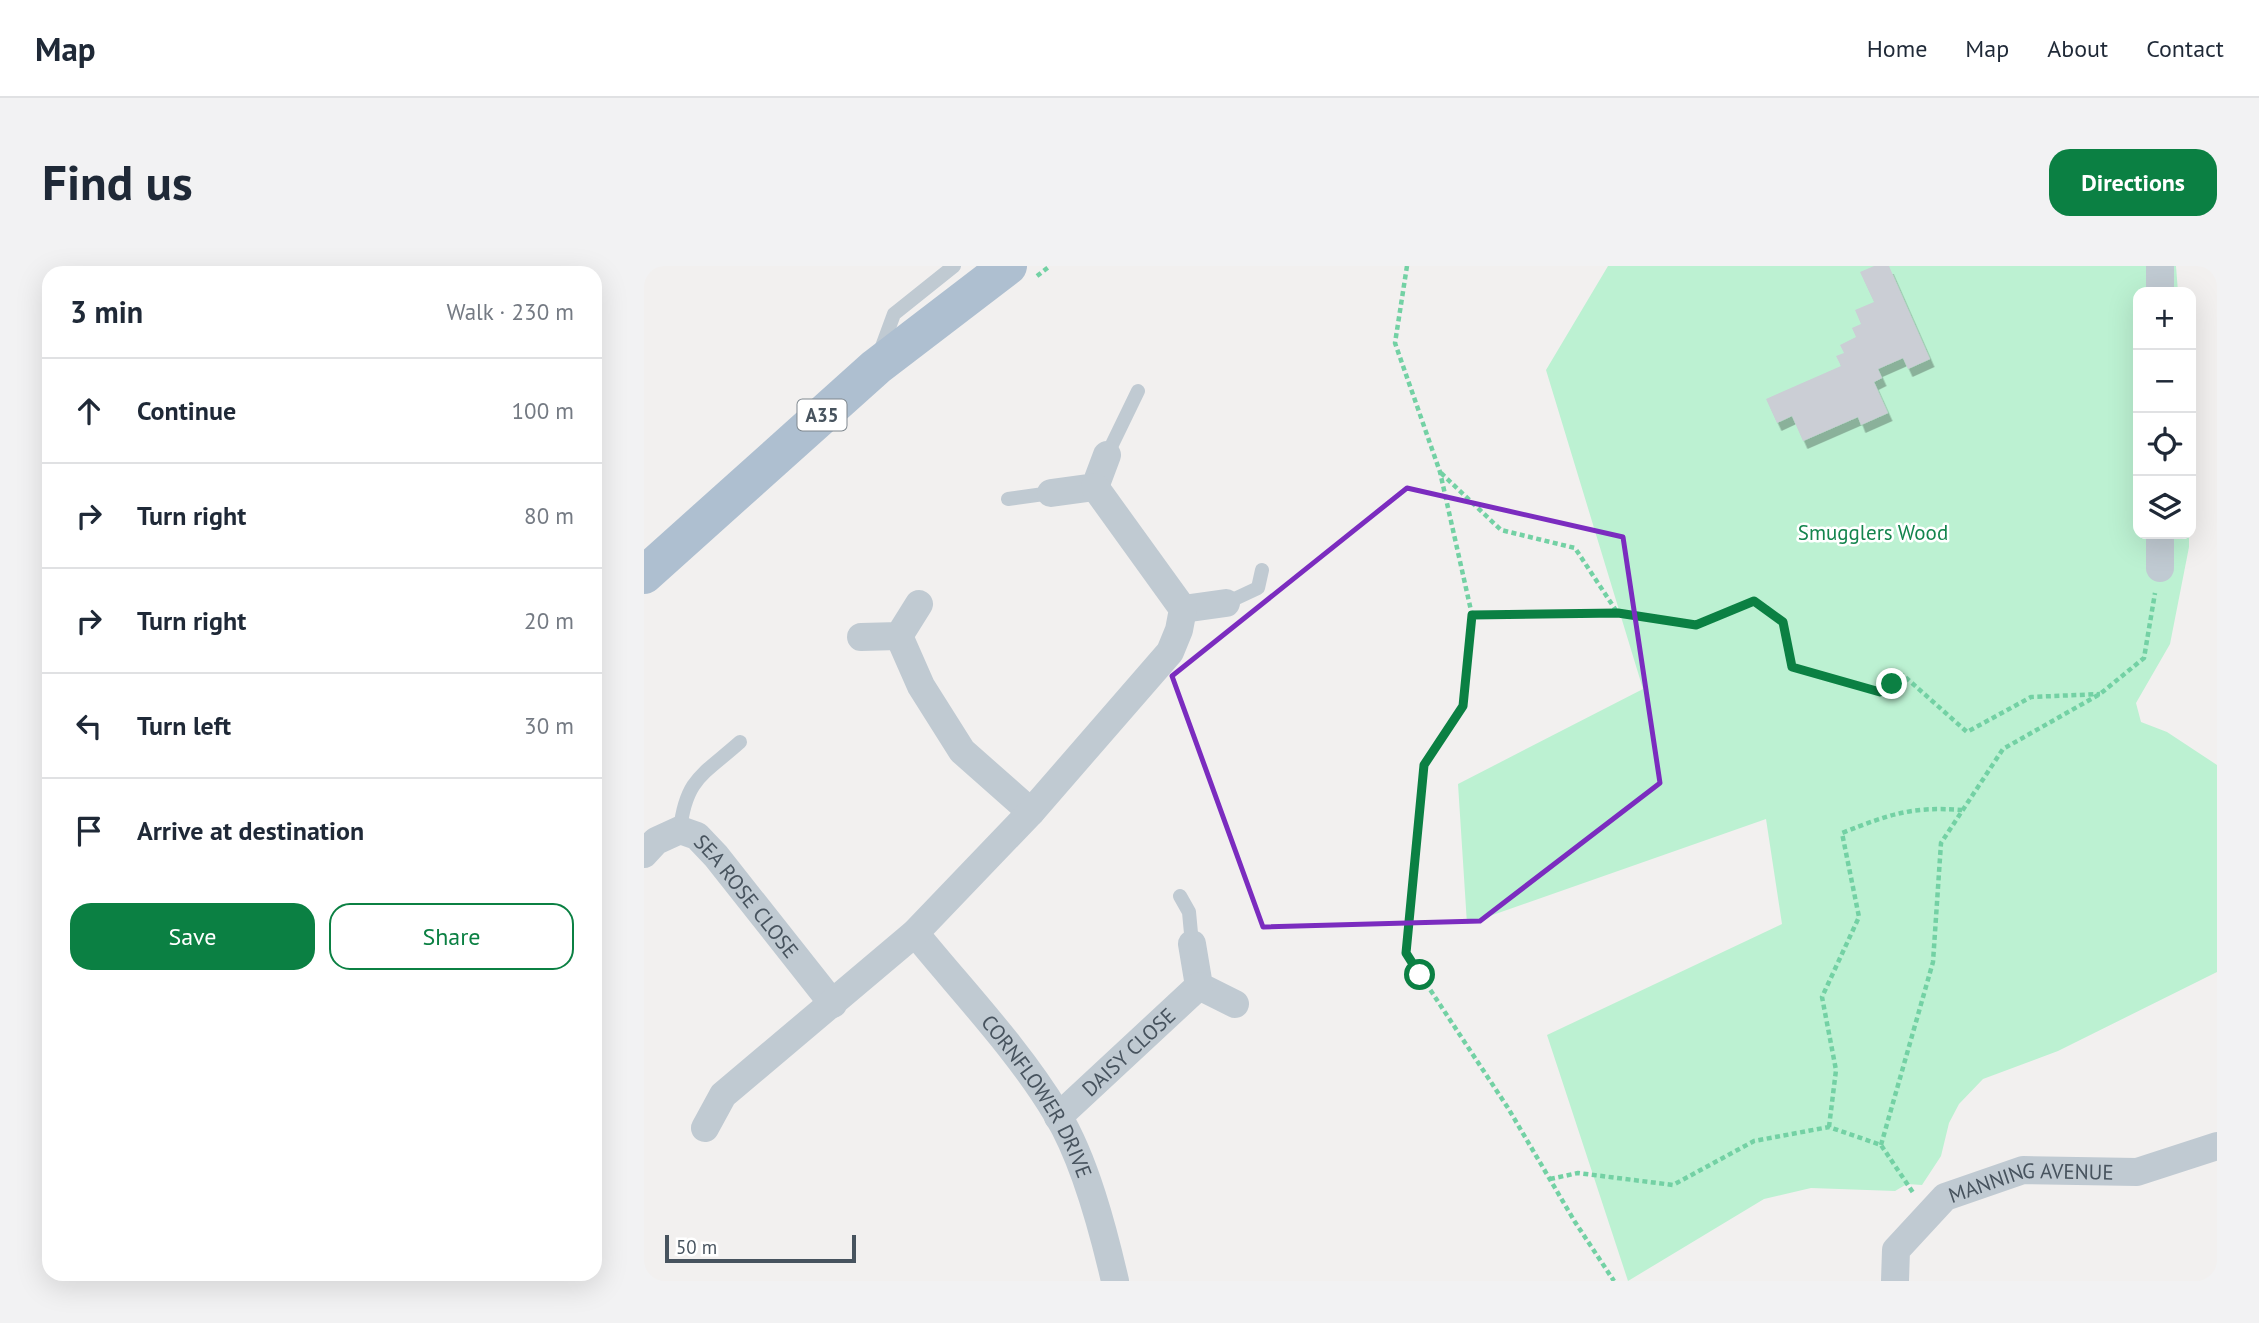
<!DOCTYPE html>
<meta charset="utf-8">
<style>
:root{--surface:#fff;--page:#f2f2f3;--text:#1f2937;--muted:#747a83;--line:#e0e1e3;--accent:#0b8043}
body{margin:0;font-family:"PT Sans",sans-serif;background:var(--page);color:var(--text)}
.controls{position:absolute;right:21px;top:21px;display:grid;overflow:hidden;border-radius:14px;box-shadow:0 7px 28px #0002}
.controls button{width:63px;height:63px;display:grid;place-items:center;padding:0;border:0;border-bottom:2px solid var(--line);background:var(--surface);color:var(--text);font:35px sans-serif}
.scale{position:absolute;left:21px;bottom:18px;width:191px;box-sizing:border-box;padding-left:7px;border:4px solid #47535e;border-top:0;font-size:19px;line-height:24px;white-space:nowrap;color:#47535e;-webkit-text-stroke:5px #fff;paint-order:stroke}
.stop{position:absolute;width:21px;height:21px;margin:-16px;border:5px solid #0b8043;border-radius:50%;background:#fff}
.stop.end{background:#0b8043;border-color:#fff;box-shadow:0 2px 7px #0008}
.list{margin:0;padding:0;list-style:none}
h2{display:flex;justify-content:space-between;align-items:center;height:91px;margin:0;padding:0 28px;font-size:30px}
h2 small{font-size:23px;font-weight:400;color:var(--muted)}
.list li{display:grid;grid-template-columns:46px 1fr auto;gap:21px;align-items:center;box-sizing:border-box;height:105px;padding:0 28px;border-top:2px solid var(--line)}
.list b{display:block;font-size:26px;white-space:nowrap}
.list em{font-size:23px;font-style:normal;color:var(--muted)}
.actions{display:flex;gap:14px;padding:21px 28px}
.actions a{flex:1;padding:16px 0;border:2px solid var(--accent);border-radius:21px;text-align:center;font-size:24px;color:var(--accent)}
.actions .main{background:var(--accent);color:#fff}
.icon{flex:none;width:38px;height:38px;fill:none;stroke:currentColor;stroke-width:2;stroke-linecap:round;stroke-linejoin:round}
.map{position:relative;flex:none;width:1573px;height:1015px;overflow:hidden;border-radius:21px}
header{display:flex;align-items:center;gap:42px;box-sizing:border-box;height:98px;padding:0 35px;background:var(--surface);border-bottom:2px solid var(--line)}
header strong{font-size:33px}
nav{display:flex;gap:38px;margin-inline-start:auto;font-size:24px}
.intro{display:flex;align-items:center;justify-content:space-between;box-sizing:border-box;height:168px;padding:0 42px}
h1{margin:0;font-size:49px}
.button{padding:18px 32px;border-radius:21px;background:var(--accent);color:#fff;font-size:24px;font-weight:700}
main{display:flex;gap:42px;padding:0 42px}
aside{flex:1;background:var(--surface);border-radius:21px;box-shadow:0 7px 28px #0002}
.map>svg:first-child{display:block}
.green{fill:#bcf1d2}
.building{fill:#cbced5;filter:url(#shadow)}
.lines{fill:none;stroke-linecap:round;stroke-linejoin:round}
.path{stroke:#73d1a4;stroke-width:4.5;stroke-dasharray:5 3.5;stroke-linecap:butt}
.lane{stroke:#c0cad2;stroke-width:14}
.street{stroke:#c0cad2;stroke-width:28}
.primary{stroke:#aebfd0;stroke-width:38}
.route{stroke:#0b8043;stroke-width:9}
.marked{fill:none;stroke:#7b2cbf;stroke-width:5;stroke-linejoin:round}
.labels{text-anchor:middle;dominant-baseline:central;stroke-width:5;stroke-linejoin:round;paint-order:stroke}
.shield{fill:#fff;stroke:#7e878e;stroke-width:2}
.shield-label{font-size:19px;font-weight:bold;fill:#47535e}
.park-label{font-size:21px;fill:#13844d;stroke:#fff}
.street-label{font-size:21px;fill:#47535e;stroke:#fff}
</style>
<header>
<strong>Map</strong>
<nav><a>Home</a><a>Map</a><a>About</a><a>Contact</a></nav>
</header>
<div class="intro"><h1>Find us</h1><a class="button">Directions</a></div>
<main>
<aside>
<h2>3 min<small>Walk · 230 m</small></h2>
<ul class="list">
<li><svg class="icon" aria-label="ahead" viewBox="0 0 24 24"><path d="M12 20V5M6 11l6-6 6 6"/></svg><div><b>Continue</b></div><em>100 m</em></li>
<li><svg class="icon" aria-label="right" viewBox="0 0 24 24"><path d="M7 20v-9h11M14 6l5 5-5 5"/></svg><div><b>Turn right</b></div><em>80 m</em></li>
<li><svg class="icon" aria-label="right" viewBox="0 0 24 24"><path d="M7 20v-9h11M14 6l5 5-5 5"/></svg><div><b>Turn right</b></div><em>20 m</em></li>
<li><svg class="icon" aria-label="left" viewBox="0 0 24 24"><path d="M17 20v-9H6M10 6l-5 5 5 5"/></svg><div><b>Turn left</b></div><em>30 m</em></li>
<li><svg class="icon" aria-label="arrive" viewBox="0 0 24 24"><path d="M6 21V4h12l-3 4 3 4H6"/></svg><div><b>Arrive at destination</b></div></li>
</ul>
<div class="actions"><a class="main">Save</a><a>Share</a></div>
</aside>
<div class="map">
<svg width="1573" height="1015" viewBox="0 0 1573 1015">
<defs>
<filter id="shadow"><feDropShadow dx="4.5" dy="8" stdDeviation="0" flood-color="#0004"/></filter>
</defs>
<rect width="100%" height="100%" fill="#f2f0ef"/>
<path class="green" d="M964,0H1532L1534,26H1494V268H1545V281L1526,378L1492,437L1497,456L1523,466L1573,499V706L1414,785L1339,813L1315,838L1305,857L1297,890L1278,919L1263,918L1251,925L1167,922L1120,933L984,1015L903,769L1138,658L1122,553L823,658L814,518L999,423L902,104Z"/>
<path class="building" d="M1230,0H1245L1286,93L1264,103L1259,92L1234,103L1238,112L1230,116L1244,147L1217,159L1214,151L1159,175L1148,150L1133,157L1122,133L1197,100L1192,90L1200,87L1196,79L1212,71L1208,62L1217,58L1211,44L1230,36L1216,6Z"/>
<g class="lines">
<path class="path" d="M763,0L751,77L796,206L828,349L819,440L780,499L762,687L864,842L931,956L970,1015
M393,10L406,0
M797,207L857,264L931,282L973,346
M828,349L974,347L1052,359L1110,335L1139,356L1148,401L1236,426L1259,409L1323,466L1387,431L1456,428
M1185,861L1192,804L1178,731L1215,651L1198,567C1244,549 1267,540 1318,544
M1237,879L1289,696L1297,577L1359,483L1456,428L1500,392L1511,327
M906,913L934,907L1029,919L1110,875L1185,861L1237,879L1270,928"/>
<path class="lane" d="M236,86L250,48L310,0
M463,189L494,125
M364,233L407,227
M582,337L614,322L618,304
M36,564C42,512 59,509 96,476
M536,630L545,646L548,678"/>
<g class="street">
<path d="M1516,0V26"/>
<path d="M407,227L451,221L463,189"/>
<path d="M1516,268V302"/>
<path d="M539,343L582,337"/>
<path d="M255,370L277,420L318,485L387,546"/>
<path d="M217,371L255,370L275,338"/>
<path id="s1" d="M0,588L12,575L36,564L53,570L72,590L189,738"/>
<path id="s2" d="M271,667C319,726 374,783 413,848C441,894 459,963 471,1015"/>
<path d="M548,678L555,720L591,738"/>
<path id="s3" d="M414,851L555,720"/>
<path d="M61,862L79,829L271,667L387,546L526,386L535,364L539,343L451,221"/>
<path id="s4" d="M1251,1015L1252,984L1301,931L1379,904L1493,906L1573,880"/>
</g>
<path class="primary" d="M0,309L232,101L364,0"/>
</g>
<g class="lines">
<path class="route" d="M776,709L762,687L780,499L819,440L828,349L974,347L1052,359L1110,335L1139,356L1148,401L1236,426L1248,418"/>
</g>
<path class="marked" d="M763,222L979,271L1016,517L836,655L619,661L528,410Z"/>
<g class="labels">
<rect class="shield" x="153.5" y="133.5" width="49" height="31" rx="5"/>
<g class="shield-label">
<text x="178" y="149">A35</text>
</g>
<g class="park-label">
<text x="1229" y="266">Smugglers Wood</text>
</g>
<g class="street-label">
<text stroke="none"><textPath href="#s1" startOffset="140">SEA ROSE CLOSE</textPath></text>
<text stroke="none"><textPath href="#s3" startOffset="96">DAISY CLOSE</textPath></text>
<text stroke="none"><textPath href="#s2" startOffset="205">CORNFLOWER DRIVE</textPath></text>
<text stroke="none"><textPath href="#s4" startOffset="192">MANNING AVENUE</textPath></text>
</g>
</g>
</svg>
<div class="controls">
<button>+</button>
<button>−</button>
<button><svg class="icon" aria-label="locate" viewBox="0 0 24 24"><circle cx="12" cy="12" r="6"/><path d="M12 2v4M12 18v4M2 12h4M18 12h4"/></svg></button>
<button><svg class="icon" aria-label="layers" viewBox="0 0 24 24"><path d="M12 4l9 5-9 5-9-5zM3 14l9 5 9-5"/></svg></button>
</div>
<div class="scale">50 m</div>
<div class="stop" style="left:776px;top:709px"></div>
<div class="stop end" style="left:1248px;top:418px"></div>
</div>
</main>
